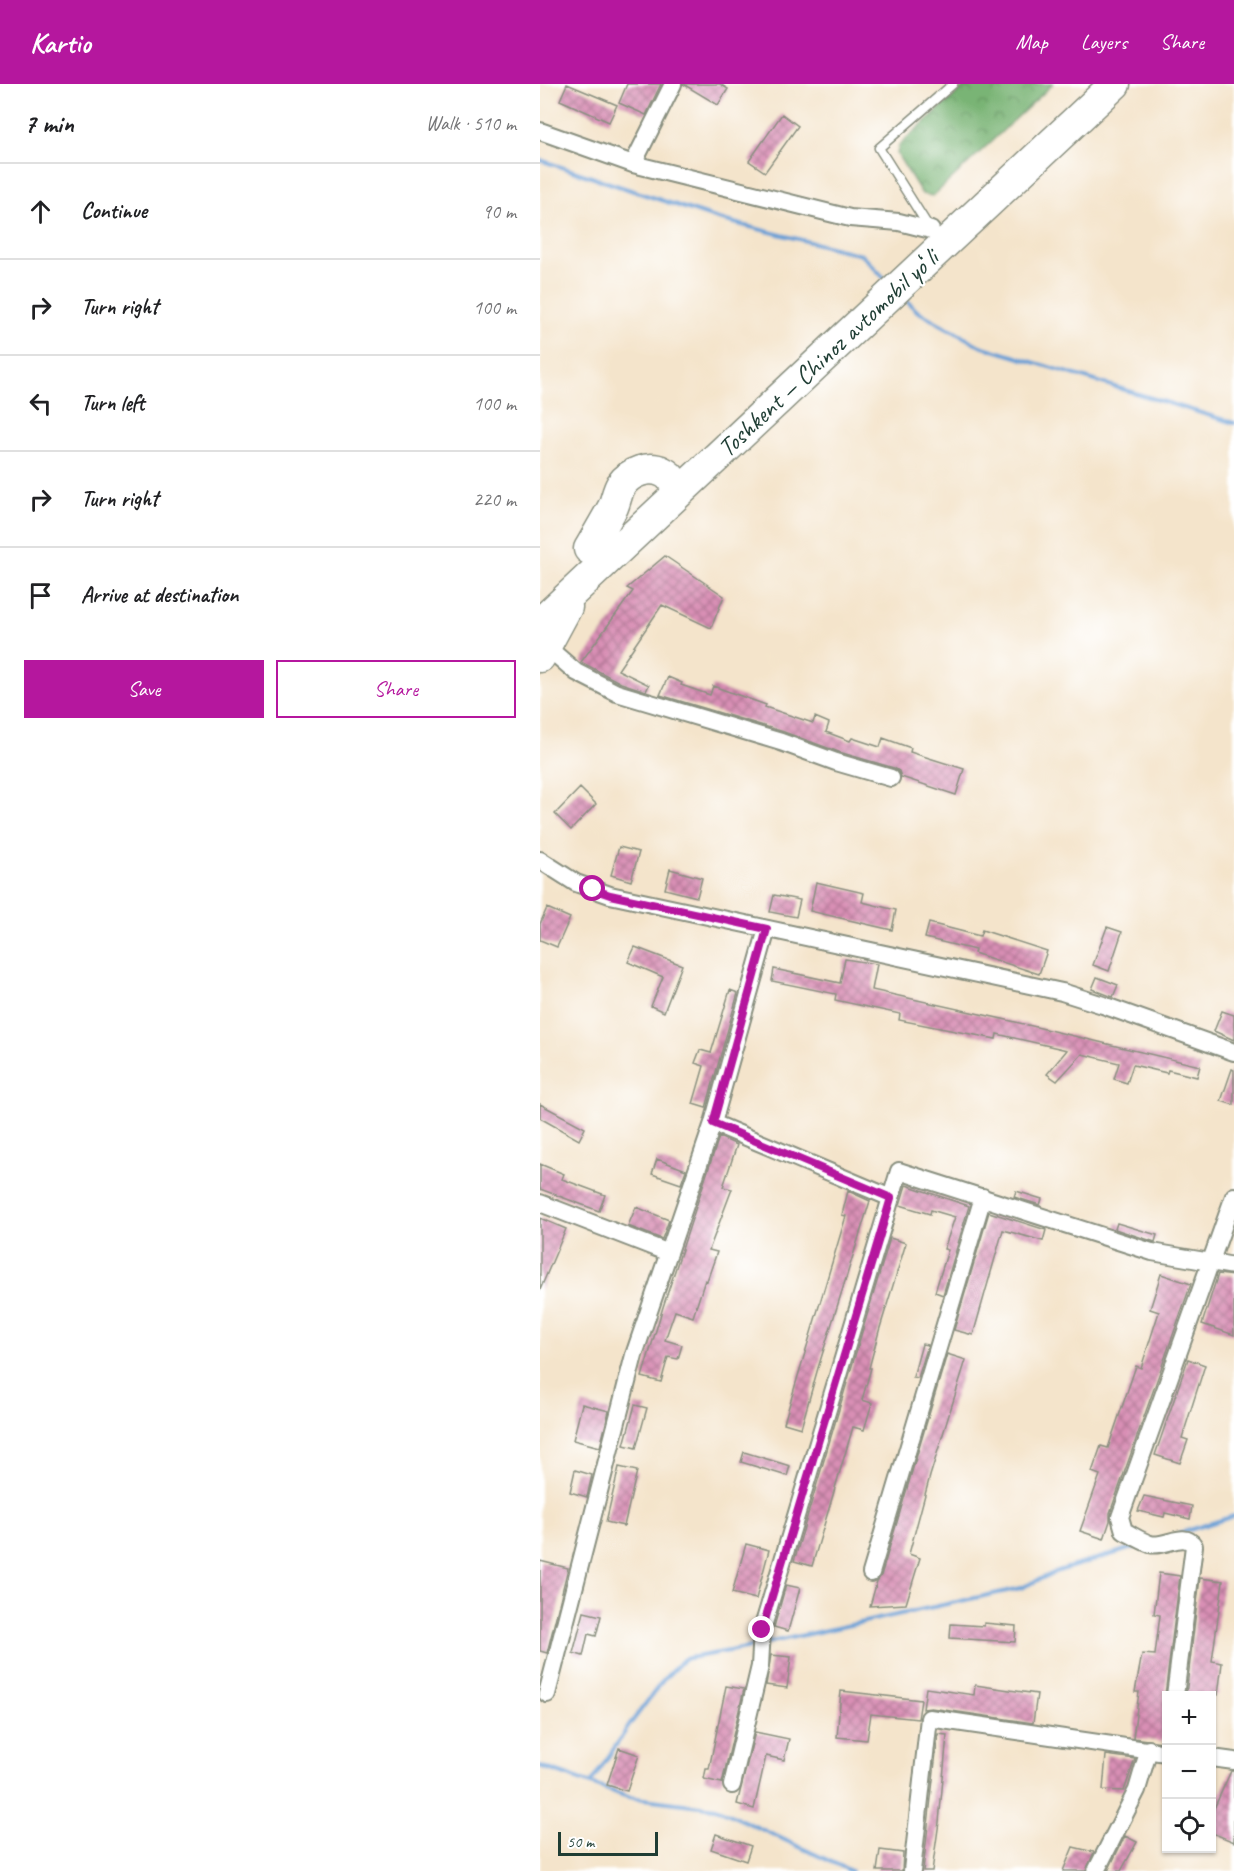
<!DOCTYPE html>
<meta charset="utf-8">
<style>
:root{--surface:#fff;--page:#f6f6f6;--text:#202124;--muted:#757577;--line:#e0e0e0;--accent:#b5179e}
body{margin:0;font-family:Caveat,sans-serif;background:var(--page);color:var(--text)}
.controls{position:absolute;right:18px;bottom:18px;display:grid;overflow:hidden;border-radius:0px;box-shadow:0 2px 4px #0004}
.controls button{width:54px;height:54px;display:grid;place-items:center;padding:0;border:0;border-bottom:2px solid var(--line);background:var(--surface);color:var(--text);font:30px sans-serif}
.scale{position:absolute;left:18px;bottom:15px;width:100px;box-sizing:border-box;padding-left:6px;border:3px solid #1f3d34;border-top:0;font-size:16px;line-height:21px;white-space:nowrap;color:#1f3d34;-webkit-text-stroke:4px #fff;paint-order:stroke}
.stop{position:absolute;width:18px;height:18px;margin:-14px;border:4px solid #b5179e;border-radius:50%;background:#fff}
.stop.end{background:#b5179e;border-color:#fff;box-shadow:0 2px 6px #0008}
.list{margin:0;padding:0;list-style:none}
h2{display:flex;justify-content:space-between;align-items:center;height:78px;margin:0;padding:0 24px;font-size:26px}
h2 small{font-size:20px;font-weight:400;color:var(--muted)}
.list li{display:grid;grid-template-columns:39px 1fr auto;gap:18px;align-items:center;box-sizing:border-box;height:96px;padding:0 24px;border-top:2px solid var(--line)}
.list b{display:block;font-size:22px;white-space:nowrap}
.list em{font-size:20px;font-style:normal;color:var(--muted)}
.actions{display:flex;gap:12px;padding:18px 24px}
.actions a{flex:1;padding:14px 0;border:2px solid var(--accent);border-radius:0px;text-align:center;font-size:21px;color:var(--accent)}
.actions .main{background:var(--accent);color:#fff}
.icon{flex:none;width:33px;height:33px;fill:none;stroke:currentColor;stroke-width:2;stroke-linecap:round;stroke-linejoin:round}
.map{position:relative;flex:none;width:694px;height:1787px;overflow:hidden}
header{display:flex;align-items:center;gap:36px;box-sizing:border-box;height:84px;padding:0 30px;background:var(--accent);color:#fff}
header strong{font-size:28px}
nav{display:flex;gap:33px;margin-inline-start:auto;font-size:21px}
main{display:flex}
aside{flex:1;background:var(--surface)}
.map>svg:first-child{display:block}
.forest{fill:url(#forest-crowns);stroke:#4c7854;stroke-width:1.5}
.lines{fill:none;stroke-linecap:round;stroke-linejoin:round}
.stream{stroke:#669ed5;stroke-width:4}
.building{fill:url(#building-cross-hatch)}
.lane-casing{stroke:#8a9080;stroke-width:11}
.street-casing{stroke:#8a9080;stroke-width:20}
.highway-casing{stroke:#8a9080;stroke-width:33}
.lane{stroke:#fff;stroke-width:8}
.street{stroke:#fff;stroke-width:16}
.highway{stroke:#fff;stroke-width:30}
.route{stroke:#b5179e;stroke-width:8}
.labels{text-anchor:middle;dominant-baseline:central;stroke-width:4.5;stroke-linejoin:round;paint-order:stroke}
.street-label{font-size:26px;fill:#1f3d34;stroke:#fff}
</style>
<header>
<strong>Kartio</strong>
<nav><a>Map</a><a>Layers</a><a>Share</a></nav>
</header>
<main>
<aside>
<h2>7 min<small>Walk · 510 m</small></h2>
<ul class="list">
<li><svg class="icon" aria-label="ahead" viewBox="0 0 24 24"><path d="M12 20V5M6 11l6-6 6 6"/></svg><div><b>Continue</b></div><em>90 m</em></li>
<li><svg class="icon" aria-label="right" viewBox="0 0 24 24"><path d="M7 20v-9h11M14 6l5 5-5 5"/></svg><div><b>Turn right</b></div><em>100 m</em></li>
<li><svg class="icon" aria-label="left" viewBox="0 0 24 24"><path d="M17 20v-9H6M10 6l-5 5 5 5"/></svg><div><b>Turn left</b></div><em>100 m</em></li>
<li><svg class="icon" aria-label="right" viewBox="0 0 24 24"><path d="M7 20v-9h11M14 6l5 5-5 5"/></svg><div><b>Turn right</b></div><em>220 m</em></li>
<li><svg class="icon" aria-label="arrive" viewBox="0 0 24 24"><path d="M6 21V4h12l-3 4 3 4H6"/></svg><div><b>Arrive at destination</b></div></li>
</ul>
<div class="actions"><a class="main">Save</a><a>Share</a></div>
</aside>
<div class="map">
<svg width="694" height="1787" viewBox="0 0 694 1787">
<defs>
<pattern id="forest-crowns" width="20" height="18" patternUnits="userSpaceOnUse" patternTransform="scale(1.5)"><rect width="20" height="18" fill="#79b474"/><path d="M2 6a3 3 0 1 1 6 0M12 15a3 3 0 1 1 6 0" fill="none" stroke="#639460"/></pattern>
<pattern id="building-cross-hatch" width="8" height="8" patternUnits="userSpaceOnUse" patternTransform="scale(1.5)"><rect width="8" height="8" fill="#d98fb5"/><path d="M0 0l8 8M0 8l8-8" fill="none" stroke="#af7694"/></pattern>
</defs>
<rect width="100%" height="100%" fill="#fff"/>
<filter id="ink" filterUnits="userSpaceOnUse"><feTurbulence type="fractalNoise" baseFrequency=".0167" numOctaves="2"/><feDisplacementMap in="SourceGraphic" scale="12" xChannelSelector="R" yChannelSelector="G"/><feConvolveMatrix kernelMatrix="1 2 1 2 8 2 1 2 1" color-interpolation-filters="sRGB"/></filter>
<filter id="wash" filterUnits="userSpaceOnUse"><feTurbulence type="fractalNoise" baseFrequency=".008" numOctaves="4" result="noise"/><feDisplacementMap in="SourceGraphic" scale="24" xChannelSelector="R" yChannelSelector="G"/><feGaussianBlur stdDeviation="1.35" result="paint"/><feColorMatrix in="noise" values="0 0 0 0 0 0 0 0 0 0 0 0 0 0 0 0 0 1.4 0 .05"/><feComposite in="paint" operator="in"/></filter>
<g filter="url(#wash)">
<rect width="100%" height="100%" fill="#f4e4cb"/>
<path class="forest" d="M427,0H513L393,112L382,110L357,70L359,61Z"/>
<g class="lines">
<path class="stream" d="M0,76L178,135L322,171L348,198
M364,214L377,227L440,262L694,339
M640,1449L694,1432
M227,1559L481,1504L518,1487L599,1462
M0,1682L88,1713L176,1724L311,1787
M50,1700L91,1639L124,1595L144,1575L217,1562"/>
</g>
<g id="blocks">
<path class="building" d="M27,0L77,21L69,38L20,16Z
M87,0H121L106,31L79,19Z
M143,0H180L188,5L178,21Z
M242,30L258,42L225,88L209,77Z
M125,472L184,512L171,544L122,521L78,586L109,601L106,607L81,599L41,578L93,507L87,504Z
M128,593L142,599L141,601L170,611L173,602L226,621L225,623L273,639L275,633L289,639L286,648L310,657L312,654L340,663L343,654L371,664L370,668L424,685L416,711L361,693L359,687L354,684L299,668L244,648L120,611Z
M40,704L56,720L31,746L15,730Z
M79,763L99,768L91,797L71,791Z
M130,785L162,794L157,813L125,805Z
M276,798L324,809L322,818L356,826L352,846L270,827Z
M234,811L260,816L256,833L230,828Z
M7,824L30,834L17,863L0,856V840Z
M389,839L440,852L442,846L507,867L499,890L434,869L435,866L385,854Z
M567,843L582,848L569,887L553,881Z
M95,863L142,881L124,928L111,922L123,893L88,878Z
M305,875L337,880L332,906L467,936L660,982L657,993L628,986L627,989L593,981L587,999L574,995L579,979L542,970L517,997L507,990L527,966L457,950L456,955L359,936L360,930L295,916L296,910L232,897L234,885L300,899Z
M557,893L578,901L573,913L552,905Z
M190,906L198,909L166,1024L153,1020L164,982L155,979L160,966L171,969Z
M682,927L694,931V956L674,947Z
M692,985L694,986V1021L681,1017Z
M0,1020L45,1044L39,1056L0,1034Z
M179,1053L197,1061L183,1103L192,1105L169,1166L177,1168L167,1197L165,1196L153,1233L135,1227L125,1256L142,1261L138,1275L128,1273L121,1298L102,1293L123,1223Z
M117,1075L146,1086L141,1100L112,1090Z
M0,1080L24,1090L22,1095L65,1111L59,1127L0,1105Z
M366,1101L429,1122L403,1211L395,1208L408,1166L404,1165L415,1133L391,1126L390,1130L360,1121Z
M308,1107L330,1117L278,1284L261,1344L244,1339L306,1132L302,1131Z
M476,1107L502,1115L500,1121L474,1113Z
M96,1123L129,1136L122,1155L88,1142Z
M449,1128L506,1146L503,1157L463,1146L433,1251L414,1246Z
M0,1134L26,1145L0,1206Z
M577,1139L617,1151L615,1158L575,1145Z
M350,1154L366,1159L339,1247L329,1284H331L322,1316L332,1319L324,1346L313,1343L272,1482L254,1477Z
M621,1190L651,1200L570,1429V1437L564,1455L540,1447L560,1391L552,1388L561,1362L568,1364L596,1282L601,1284L619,1228L610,1225Z
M678,1190L694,1192V1251L662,1240Z
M382,1260L388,1261L378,1294L373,1293Z
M407,1270L426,1276L390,1392L369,1470L380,1474L366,1520L330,1522L337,1497L341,1492Z
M648,1275L665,1281L642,1354L648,1356L640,1379L615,1371Z
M42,1320L69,1327L60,1363L33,1356Z
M95,1321L107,1324L96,1364L84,1361Z
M204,1368L250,1382L247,1392L201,1378Z
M79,1383L97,1387L84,1442L66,1438Z
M35,1386L52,1391L47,1413L30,1408Z
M604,1412L652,1422L650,1435L625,1429L624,1433L598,1427Z
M206,1460L229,1466L216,1515L192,1509Z
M0,1477L28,1484L7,1569L0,1567Z
M619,1489L640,1492L625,1611L627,1623L622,1658L593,1654L599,1608H595L602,1570L615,1571L620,1531L614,1530Z
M660,1494L683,1497L672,1577L682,1579L678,1611H646Z
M246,1501L260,1504L248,1547L234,1543Z
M44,1528L61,1532L56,1552L48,1550L43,1572L33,1569Z
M444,1539L476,1542L475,1558L410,1554L411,1540L444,1542Z
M231,1571L251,1573L247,1604L226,1601Z
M435,1601L497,1610L493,1639L391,1624L383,1625L386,1604L434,1611Z
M186,1602L204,1605L182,1699L164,1695L166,1685H169Z
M301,1607L381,1616L378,1635L331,1630L327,1656L297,1653Z
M215,1648L249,1655L244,1676L226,1672L214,1725L197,1720Z
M398,1650L407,1651L399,1738L392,1787H383Z
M79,1664L99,1671L87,1707L67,1701Z
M566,1671L595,1675L584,1707L563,1706Z
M691,1687H694V1758L672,1749V1729Z
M176,1750L211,1762L206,1777L171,1765Z
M585,1752L597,1758L581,1787H568Z
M533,1763L554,1768L546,1787H523Z
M340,1766L363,1769L362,1787H337Z"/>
</g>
</g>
<g filter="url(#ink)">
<use href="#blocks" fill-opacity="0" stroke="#8a9080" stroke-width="1.5"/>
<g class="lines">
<g class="lane-casing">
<path id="lane" d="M390,145L339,64L413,0"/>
</g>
<g class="street-casing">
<path id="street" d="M0,47L93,80L310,134L359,138L391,146
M93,80L133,0
M6,562L36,588L77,609L241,658L296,678L351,694
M0,776L36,799L70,811L522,908L563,921L694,968
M173,1039L351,1114
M0,1119L129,1169
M331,1489L443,1113
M7,1610L94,1271L173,1039L227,845
M635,1612L654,1462C645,1446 625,1464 610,1460C601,1457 592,1451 584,1447L580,1433L694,1112
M672,1674L694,1677
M192,1701L220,1582L222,1546L359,1087L612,1168L694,1182
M372,1787L389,1634L626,1669
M556,1787L597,1706L609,1665"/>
</g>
<g class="highway-casing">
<path id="highway" d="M49,465C57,451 65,438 73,423C76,416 77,408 81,401C90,388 109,381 123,388C132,392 136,401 136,411
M0,539L575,0
M0,573L27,523"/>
</g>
<use href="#lane" class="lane"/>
<use href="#street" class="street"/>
<use href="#highway" class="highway"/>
</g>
</g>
<g class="lines" filter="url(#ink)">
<path class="route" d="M53,805L70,811L227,845L173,1039L351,1114L222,1546"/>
</g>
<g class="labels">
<g class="street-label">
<text transform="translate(288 269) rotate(-43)">Toshkent — Chinoz avtomobil yoʻli</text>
</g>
</g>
</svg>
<div class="controls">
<button>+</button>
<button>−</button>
<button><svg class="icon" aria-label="locate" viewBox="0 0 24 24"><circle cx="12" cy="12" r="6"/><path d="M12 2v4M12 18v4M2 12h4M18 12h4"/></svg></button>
</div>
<div class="scale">50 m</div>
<div class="stop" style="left:53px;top:805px"></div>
<div class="stop end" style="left:222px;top:1546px"></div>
</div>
</main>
